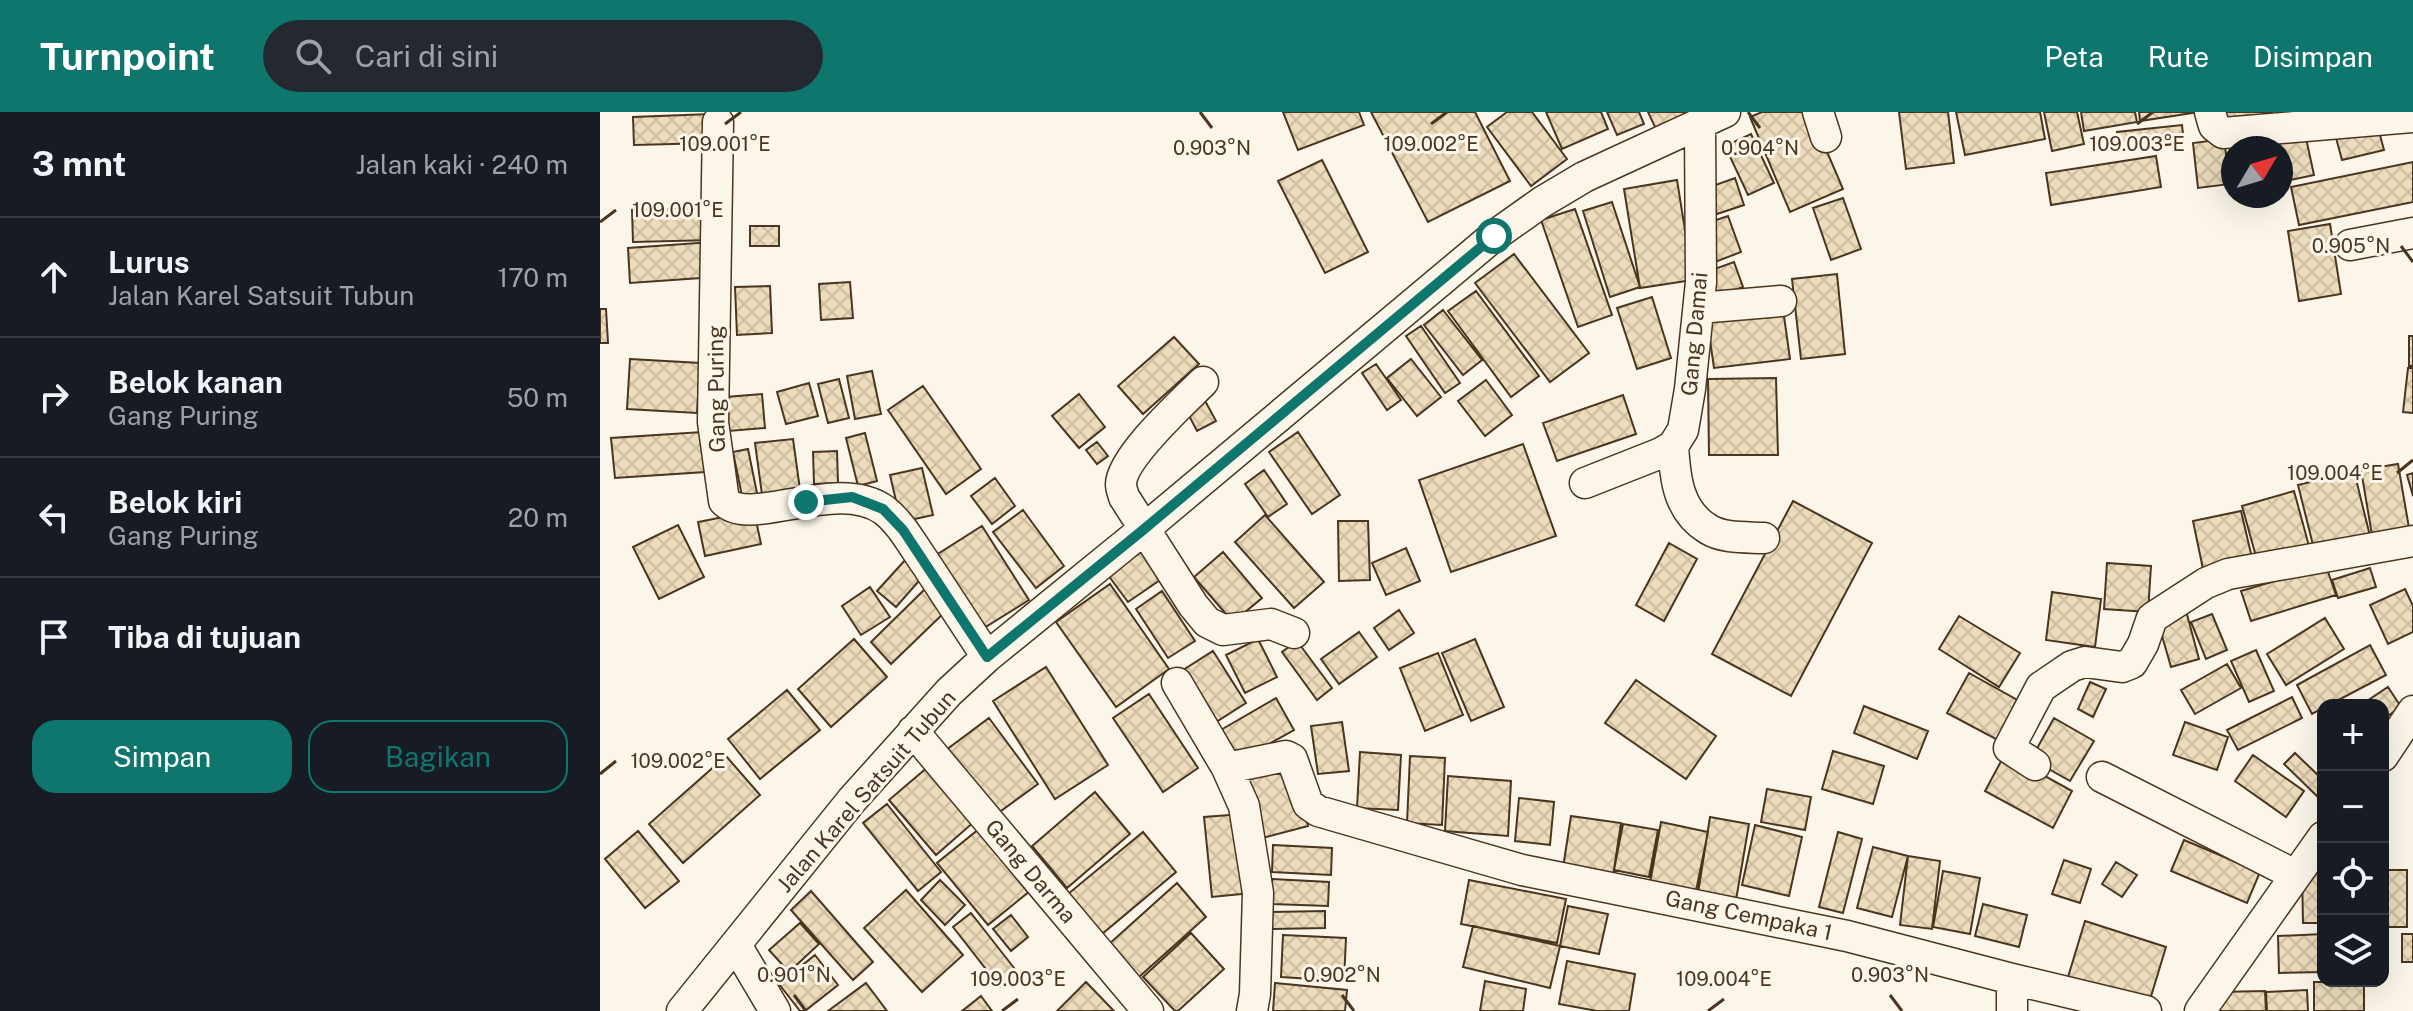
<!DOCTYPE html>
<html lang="id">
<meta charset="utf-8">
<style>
:root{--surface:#171b24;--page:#242831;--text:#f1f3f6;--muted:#9ea1a6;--line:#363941;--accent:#0f766e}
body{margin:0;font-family:"Public Sans",sans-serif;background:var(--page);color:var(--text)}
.controls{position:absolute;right:24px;bottom:24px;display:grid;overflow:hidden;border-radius:16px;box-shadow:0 8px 32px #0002}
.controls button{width:72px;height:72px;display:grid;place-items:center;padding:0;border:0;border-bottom:2px solid var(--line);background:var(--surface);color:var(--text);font:40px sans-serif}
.compass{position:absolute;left:1621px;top:24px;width:72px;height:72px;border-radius:50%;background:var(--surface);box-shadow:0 8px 32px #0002;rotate:52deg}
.stop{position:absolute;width:24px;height:24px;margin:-18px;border:6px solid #0f766e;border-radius:50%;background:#fff}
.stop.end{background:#0f766e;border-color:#fff;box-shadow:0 2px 8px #0008}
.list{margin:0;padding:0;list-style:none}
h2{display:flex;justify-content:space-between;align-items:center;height:104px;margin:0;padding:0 32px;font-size:34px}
h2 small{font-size:26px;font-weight:400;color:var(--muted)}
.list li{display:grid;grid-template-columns:52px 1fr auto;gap:24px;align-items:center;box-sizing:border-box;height:120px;padding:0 32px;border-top:2px solid var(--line)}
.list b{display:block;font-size:30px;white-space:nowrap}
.list p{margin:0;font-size:26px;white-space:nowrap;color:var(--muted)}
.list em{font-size:26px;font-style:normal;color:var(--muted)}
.actions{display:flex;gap:16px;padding:24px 32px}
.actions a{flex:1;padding:18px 0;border:2px solid var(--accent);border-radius:24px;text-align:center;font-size:28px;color:var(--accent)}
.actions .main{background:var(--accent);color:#fff}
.icon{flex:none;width:44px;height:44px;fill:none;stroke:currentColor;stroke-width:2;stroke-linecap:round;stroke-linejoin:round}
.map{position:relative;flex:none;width:1813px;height:899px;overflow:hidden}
header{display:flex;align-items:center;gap:48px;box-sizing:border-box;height:112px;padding:0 40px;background:var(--accent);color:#fff}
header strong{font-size:38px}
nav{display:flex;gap:44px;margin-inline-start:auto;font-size:28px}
.search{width:560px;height:72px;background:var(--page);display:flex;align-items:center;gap:20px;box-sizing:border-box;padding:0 28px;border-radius:44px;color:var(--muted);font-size:30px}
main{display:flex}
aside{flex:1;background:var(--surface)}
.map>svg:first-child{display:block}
.building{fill:url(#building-cross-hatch);stroke:#4a3520;stroke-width:2}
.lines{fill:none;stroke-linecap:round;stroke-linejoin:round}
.minor-casing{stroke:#4a3520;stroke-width:33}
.minor{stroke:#fbf6e9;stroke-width:30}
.route{stroke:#0f766e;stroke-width:10}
.ticks{fill:none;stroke:#4a3520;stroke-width:3}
.labels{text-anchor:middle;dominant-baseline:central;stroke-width:6;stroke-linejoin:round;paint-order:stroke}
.street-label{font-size:22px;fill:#4a3520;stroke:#fbf6e9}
.ticks-label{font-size:20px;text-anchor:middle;fill:#4a3520;stroke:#fbf6e9;stroke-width:6;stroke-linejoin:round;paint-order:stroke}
</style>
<header>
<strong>Turnpoint</strong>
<div class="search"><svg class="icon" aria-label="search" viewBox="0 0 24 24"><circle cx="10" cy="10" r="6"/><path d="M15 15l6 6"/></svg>Cari di sini</div>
<nav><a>Peta</a><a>Rute</a><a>Disimpan</a></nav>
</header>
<main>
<aside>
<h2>3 mnt<small>Jalan kaki · 240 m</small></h2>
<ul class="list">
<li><svg class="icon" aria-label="ahead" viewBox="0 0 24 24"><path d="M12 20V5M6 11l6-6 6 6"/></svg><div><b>Lurus</b><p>Jalan Karel Satsuit Tubun</p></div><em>170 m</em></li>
<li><svg class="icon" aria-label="right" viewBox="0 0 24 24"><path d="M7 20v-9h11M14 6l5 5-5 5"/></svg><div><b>Belok kanan</b><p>Gang Puring</p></div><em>50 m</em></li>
<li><svg class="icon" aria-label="left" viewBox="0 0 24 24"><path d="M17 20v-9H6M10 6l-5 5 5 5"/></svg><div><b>Belok kiri</b><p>Gang Puring</p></div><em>20 m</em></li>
<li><svg class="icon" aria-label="arrive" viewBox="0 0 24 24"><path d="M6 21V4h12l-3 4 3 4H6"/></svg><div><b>Tiba di tujuan</b></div></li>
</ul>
<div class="actions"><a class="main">Simpan</a><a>Bagikan</a></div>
</aside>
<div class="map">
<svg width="1813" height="899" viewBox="0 0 1813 899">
<defs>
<pattern id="building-cross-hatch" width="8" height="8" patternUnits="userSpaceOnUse" patternTransform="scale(2)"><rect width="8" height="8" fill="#ecdcbc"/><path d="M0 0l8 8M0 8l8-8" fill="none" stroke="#ccbda1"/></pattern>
</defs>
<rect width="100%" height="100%" fill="#fbf6e9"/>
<path class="building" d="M683,0H759L764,13L698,38Z
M771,0H875L910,69L828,110Z
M907,0H932L967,47L931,74L887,15Z
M946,0H1001L1008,17L962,37Z
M1007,0H1039L1044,12L1017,23Z
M1048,0H1090L1056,17Z
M1162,0H1210L1243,77L1190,100L1150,5Z
M1299,0H1348L1354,51L1306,57Z
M1356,0H1440L1445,27L1365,43Z
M1444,0H1477L1484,32L1452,39Z
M1481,0H1535L1537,10L1484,19Z
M1539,0H1599L1540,9Z
M1617,0H1672V8L1619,13Z
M111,2L112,31L34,33L33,5Z
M1777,12L1784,38L1742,48L1735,22Z
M1582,13L1584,31L1519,38L1517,20Z
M1704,17L1714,63L1681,70V36H1656L1654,27Z
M1151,22L1174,71L1148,83L1125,34Z
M1624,27L1630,72L1598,76L1593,31Z
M1556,44L1561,75L1451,93L1446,61Z
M722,48L768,140L725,161L678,69Z
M1813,50V90L1699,113L1691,75Z
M1135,66L1144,93L1117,102L1107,76Z
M1077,68L1093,168L1040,176L1024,77Z
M1243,86L1261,137L1231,148L1213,96Z
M1012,90L1040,175L1010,185L983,99Z
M112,96L113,128L33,130L32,98Z
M975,97L1012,203L978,215L941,108Z
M1128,104L1141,140L1115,150L1101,113Z
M1730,112L1741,182L1699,189L1688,119Z
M150,114H179V134H150Z
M112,130L115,165L30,171L28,136Z
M914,142L989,241L950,270L875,171Z
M1134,150L1143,175L1115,185L1106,160Z
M1237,162L1245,242L1201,247L1192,167Z
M250,170L253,206L221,208L219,172Z
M170,174L172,221L137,223L135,175Z
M876,179L939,264L911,285L848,199Z
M1052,185L1071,246L1037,257L1017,196Z
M0,197H6L8,231H0Z
M1183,197L1190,247L1114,256L1107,207Z
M843,198L882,248L863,263L824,213Z
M821,214L860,271L845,281L806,224Z
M1809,224H1813V254H1809Z
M574,225L599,252L543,302L518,274Z
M30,247L100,251L97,301L27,297Z
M811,247L841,285L817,304L787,266Z
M776,252L801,288L787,298L762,261Z
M1808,256H1813V301L1803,300Z
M272,259L281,302L255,307L247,264Z
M1176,266L1178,343H1109L1108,267Z
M239,267L249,306L228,311L218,272Z
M886,268L912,303L885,324L858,289Z
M209,271L218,304L186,312L177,280Z
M323,274L381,357L346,382L288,298Z
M162,282L165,316L129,319L126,285Z
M479,282L505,315L479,336L452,304Z
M1023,283L1036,322L957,349L943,311Z
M603,285L616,309L597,319L584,294Z
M102,320L105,360L15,366L11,326Z
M698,320L740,383L712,402L669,340Z
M265,321L277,369L258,374L246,326Z
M193,327L201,385L163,390L155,331Z
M497,330L508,344L497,352L486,338Z
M923,332L956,424L851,460L819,368Z
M148,337L158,386L143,389L133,340Z
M237,339L238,371L214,372L213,340Z
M1798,352L1809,416L1772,423L1761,358Z
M322,356L333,403L301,410L290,363Z
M664,358L687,392L668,405L645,372Z
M1754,359L1770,424L1714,437L1698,373Z
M1813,361V384L1807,363Z
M395,366L415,394L392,412L371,384Z
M1694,379L1709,434L1657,448L1642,394Z
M1193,389L1272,431L1191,584L1112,542Z
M423,398L464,454L436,476L393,420Z
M154,399L161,432L105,444L98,410Z
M1641,399L1652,446L1603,457L1593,409Z
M665,403L724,470L694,496L635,430Z
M738,409H768L770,468L739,469Z
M78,413L104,465L59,487L33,435Z
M382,414L429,488L379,519L333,445Z
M1069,431L1097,447L1064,509L1036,493Z
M806,436L820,469L786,483L772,451Z
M544,438L563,466L528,490L508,463Z
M623,440L662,486L633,510L594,465Z
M307,446L325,462L296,495L277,479Z
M1507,451L1551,454L1548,500L1504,497Z
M1726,454L1736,483L1651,509L1641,479Z
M1770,456L1776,475L1738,486L1732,468Z
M510,472L569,557L516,595L456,510Z
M270,475L290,505L261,523L242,494Z
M326,476L347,498L291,552L271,530Z
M1805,477L1813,494V520L1788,532L1770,493Z
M562,479L595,529L568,546L536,497Z
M1452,480L1501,487L1495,535L1446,528Z
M1585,495L1599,547L1571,555L1556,503Z
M799,498L814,521L789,538L774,516Z
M1612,502L1627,538L1606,547L1591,510Z
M1359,504L1420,541L1399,575L1339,537Z
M1725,506L1744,537L1686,573L1667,542Z
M759,520L777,545L739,572L721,547Z
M254,527L287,565L231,615L198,577Z
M658,527L677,565L645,581L626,543Z
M875,527L904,595L871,609L842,541Z
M697,529L732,576L717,588L682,540Z
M1770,533L1786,563L1729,593H1723V596L1712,602L1697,573Z
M1656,538L1674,579L1649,590L1631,549Z
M613,539L646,591L616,610L583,558Z
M838,541L863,603L825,619L800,556Z
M1627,552L1641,576L1595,602L1581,578Z
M446,555L508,653L455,687L393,589Z
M1369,561L1428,594L1407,633L1347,601Z
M1036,568L1116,624L1086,667L1005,611Z
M1490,570L1506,577L1493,605L1478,597Z
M1788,575L1801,595L1783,607V593H1761Z
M187,578L220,618L160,667L128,627Z
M549,582L598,656L563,680L513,606Z
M1692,585L1702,606L1638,638L1627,618Z
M676,586L694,618L637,650L619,619Z
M1264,594L1328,619L1317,647L1254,621Z
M389,606L438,672L390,707L342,641Z
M1454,606L1494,629L1470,669L1431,647Z
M742,610L749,659L718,662L711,614Z
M1585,610L1628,625L1617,658L1573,643Z
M1233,639L1284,654L1273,692L1222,677Z
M760,640L801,643L798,698L757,696Z
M1695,641L1723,668V686L1721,688L1684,652Z
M1405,642L1472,679L1453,716L1385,679Z
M1653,643L1704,679L1686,705L1635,669Z
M126,644L160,683L83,751L49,712Z
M810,644L845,646L842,713L807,711Z
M329,654L375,709L336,743L289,688Z
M693,655L708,714L655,728L639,669Z
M848,664L911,669L908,724L845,719Z
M1167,677L1211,685L1205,718L1161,710Z
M495,680L530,722L467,776L432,734Z
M919,686L954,690L950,733L915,729Z
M287,692L341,760L318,779L263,711Z
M643,702L651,781L612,785L604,705Z
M971,704L1021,711L1013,764L963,756Z
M1110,705L1149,712L1136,788L1098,781Z
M1061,710L1108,720L1096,779L1050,771Z
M1023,712L1058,718L1049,765L1014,758Z
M1155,713L1202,725L1189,784L1142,773Z
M379,717L430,779L388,813L337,751Z
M38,719L79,769L45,796L5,747Z
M543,720L576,760L502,822L468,782Z
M1238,720L1262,727L1243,801L1219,795Z
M1584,728L1660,760L1647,791L1571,759Z
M673,733L732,736L731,763L672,760Z
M1273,735L1308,744L1292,805L1257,796Z
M1308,744L1340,749L1332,817L1300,813Z
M1464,748L1491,757L1480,791L1452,782Z
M1516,750L1537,763L1522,785L1502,772Z
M1783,758H1807V815H1783Z
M1343,759L1380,766L1370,822L1333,815Z
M1702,759H1723V811H1703Z
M672,767L729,770L728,794L672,792Z
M340,768L365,793L345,813L321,788Z
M869,768L966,787L957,831L861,812Z
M577,771L606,805L539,865L509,832Z
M306,778L363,843L322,880L264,816Z
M211,779L273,850L253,868L191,798Z
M1383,792L1427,803L1419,835L1375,824Z
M968,794L1008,802L999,842L960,834Z
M725,799V816L672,817L671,800Z
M371,801L418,861L400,875L353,815Z
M411,803L428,825L411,839L393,817Z
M1485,809L1566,835L1549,891L1468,865Z
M200,811L219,832L189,860L169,838Z
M873,814L960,834L950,876L863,855Z
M591,821L624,857L578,899H575L543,865Z
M1723,822V860L1679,861L1678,824Z
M1802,822H1813V850H1802Z
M683,823L746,826L744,869L681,865Z
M215,843L238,873L205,899H200L179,872Z
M967,849L1035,862L1029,899H997L959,892Z
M885,869L926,877L923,899H880Z
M486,870L514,899H457Z
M1714,870H1764V899H1714Z
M266,871L287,899H228Z
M675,871L747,878L745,899H673Z
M1707,878L1708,899H1667L1666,880Z
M1665,879L1666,899H1619L1618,880Z
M381,884L392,899H362Z"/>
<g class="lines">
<g class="minor-casing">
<path id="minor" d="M1218,0L1226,25
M1610,0L1614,14L1623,21L1813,5
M118,10L113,310L124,389C150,417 237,364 284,398C302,412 313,434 326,452C346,483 367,514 387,545
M1750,133L1813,121
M1099,196L1181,189
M603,270C583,290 522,345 521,372C521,377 523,381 524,385L593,493L607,510L623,518L671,512L694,521
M1073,334C1075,366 1078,399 1108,417C1124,427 1147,425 1164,426
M985,371L1061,341L1073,334L1083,318L1090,277L1101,170L1100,12
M577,571L627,656L644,694L658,781L655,882L652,899
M313,619L548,899
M1783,644L1813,599
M1435,653L1409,636L1441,575L1472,554L1485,550L1522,555L1532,551L1543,532L1552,506L1606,471L1628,462L1813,429
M627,656L686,644L692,647L708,692L718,699L922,758L1247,824L1412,867L1546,899
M1502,665L1695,763
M136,833L175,899
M82,899L252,688L349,580L387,545L543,418L894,124L942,90L984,65L1125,0
M1412,899V867
M1600,899L1723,725"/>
</g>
<use href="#minor" class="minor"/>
</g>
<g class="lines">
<path class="route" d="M206,390L252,385L283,397L303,418L387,545L543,418L894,124"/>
</g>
<path class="ticks" d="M600,0L612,16M1148,0L1160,16M125,12L141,0M831,12L847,0M1537,12L1553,0M0,110L16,98M1801,134L1813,150M1797,361L1813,348M0,662L16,649M194,883L206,899M742,883L754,899M1290,883L1302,899M402,899L418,887M1108,899L1124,887"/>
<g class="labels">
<g class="street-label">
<text transform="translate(1094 222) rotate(-85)">Gang Damai</text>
<text transform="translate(116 277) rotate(-91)">Gang Puring</text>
<text transform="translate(266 679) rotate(-49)">Jalan Karel Satsuit Tubun</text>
<text transform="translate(431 759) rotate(50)">Gang Darma</text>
<text transform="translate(1149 803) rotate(12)">Gang Cempaka 1</text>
</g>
</g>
<g class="ticks-label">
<text x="125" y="39">109.001°E</text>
<text x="831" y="39">109.002°E</text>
<text x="1537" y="39">109.003°E</text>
<text x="1160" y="43">0.904°N</text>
<text x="612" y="43">0.903°N</text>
<text x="78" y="105">109.001°E</text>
<text x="1751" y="141">0.905°N</text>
<text x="1735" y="368">109.004°E</text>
<text x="78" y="656">109.002°E</text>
<text x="194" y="870">0.901°N</text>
<text x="742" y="870">0.902°N</text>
<text x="1290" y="870">0.903°N</text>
<text x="418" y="874">109.003°E</text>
<text x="1124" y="874">109.004°E</text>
</g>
</svg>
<div class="controls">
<button>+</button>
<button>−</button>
<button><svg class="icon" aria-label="locate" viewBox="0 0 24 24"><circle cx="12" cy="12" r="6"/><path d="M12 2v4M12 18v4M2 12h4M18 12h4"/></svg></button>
<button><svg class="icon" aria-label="layers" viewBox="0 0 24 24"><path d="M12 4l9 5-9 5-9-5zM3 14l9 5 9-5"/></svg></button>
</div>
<svg class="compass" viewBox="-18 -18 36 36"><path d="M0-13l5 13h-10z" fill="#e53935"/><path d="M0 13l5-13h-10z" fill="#9ea1a6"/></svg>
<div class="stop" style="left:894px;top:124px"></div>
<div class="stop end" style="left:206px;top:390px"></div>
</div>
</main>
